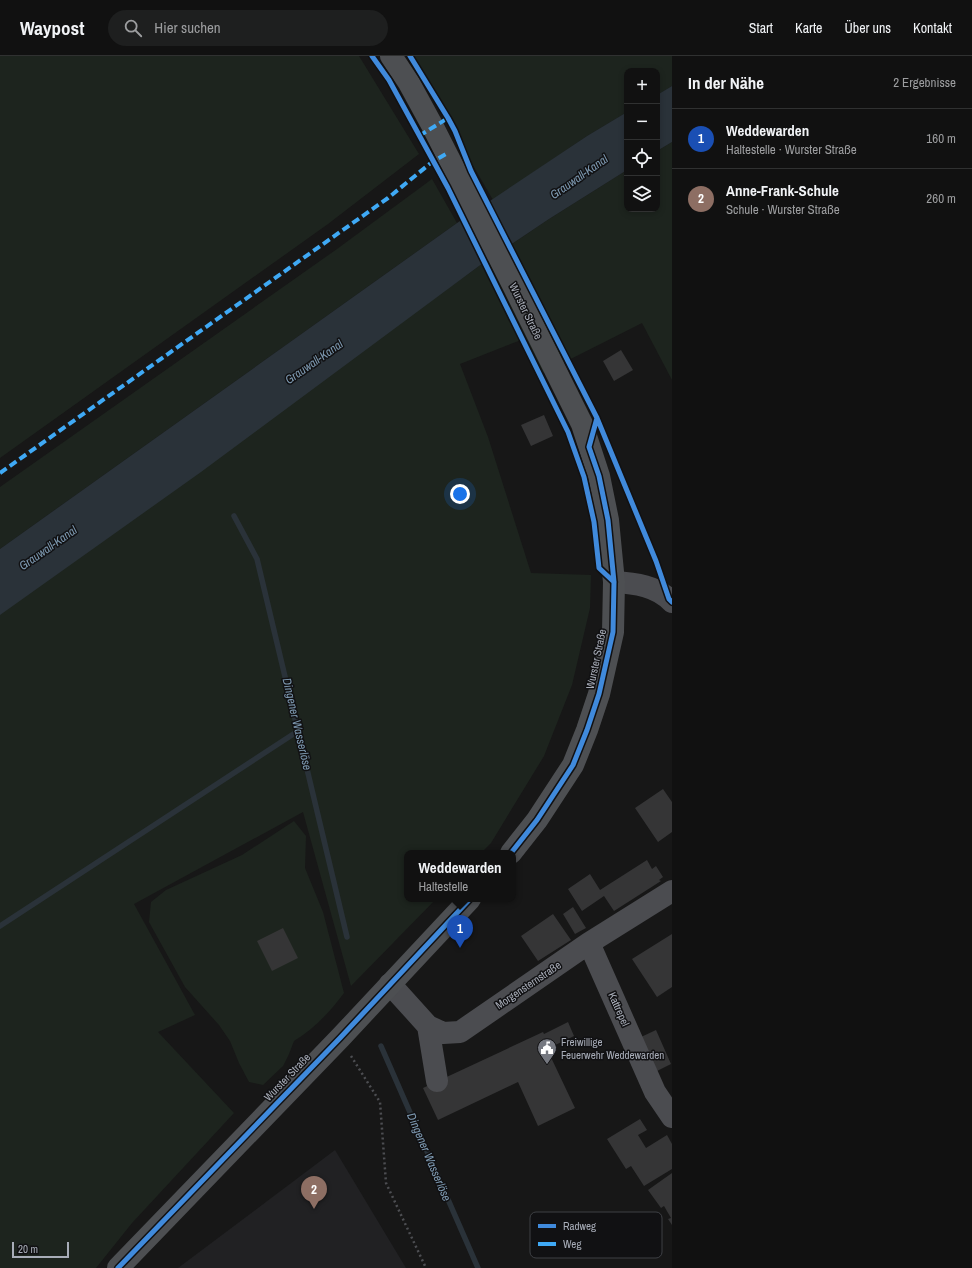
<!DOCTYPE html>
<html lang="de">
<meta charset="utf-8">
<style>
:root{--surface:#111;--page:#1e1f1f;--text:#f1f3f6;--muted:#9c9d9f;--line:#303131;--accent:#757880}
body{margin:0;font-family:"Archivo Narrow",sans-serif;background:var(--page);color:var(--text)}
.controls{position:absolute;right:12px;top:12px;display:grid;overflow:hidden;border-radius:8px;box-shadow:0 2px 6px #0003}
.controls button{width:36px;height:36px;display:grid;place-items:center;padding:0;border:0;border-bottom:1px solid var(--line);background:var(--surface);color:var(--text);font:20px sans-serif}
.scale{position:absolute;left:12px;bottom:10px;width:57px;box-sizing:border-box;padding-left:4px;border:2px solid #a8adb8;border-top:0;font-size:11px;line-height:14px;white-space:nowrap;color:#a8adb8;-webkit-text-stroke:3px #111113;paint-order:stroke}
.you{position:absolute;left:460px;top:438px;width:14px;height:14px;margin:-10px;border:3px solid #fff;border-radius:50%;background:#1a73e8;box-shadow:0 0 0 6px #1a73e833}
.badge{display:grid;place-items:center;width:26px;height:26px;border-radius:50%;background:var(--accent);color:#fff;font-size:13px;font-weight:700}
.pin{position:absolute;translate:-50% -33px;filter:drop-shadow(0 1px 2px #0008)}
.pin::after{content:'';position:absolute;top:21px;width:14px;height:12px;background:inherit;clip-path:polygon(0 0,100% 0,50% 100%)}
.popup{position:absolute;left:404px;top:794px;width:112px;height:52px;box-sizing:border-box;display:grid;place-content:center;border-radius:8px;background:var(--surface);filter:drop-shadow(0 1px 3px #0005);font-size:13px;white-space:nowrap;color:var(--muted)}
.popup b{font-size:15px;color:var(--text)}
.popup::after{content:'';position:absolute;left:50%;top:100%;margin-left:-8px;border:8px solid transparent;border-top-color:var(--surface)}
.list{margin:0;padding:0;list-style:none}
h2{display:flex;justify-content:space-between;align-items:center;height:52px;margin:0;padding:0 16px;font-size:17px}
h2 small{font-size:13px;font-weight:400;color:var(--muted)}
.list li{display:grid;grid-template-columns:26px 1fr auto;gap:12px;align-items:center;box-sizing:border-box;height:60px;padding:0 16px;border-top:1px solid var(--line)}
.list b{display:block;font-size:15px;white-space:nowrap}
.list p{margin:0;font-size:13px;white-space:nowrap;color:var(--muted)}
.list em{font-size:13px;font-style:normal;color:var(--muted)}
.icon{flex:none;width:22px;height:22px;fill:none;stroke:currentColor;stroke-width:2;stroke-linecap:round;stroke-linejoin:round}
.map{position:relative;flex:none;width:672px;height:1212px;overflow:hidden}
header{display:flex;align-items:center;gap:24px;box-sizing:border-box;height:56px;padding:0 20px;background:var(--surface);border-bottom:1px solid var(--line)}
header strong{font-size:19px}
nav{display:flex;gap:22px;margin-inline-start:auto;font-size:14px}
.search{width:280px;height:36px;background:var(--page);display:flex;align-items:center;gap:10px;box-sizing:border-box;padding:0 14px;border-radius:22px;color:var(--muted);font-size:15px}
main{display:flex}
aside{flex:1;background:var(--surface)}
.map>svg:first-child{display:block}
.built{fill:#212123}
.green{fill:#1d241e}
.water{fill:#2a3239}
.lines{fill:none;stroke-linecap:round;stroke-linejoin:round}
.stream{stroke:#2a3239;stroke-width:5.5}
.building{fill:#353536}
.path{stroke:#4d4e52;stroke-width:2.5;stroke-dasharray:2 3;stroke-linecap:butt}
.minor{stroke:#4b4c50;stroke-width:22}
.major{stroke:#4d4f52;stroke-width:22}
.quiet{stroke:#3fa9f5;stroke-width:4;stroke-dasharray:8 4;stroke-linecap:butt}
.cycleway-casing{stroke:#111113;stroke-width:8}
.cycleway{stroke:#408adc;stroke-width:5}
.labels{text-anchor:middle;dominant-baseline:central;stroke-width:3;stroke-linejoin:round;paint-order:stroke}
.street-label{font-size:11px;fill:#a8adb8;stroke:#111113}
.poi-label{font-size:11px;fill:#a8adb8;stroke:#111113;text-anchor:start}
.water-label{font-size:12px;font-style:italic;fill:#7f9bb3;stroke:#111113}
.key{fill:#111113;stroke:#3e4045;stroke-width:1}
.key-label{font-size:11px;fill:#a8adb8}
</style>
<header>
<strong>Waypost</strong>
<div class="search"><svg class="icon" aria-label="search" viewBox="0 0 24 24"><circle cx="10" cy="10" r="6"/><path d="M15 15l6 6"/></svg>Hier suchen</div>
<nav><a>Start</a><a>Karte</a><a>Über uns</a><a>Kontakt</a></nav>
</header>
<main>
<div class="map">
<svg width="672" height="1212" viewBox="0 0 672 1212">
<rect width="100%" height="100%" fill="#171717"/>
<path class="built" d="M335,1094L406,1212H178Z"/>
<path class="green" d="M0,0H359L419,98L328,168L0,402Z
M407,0H672V30L657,39V15H627V56L587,80L493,144L467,99Z
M672,86V324L642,267L539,319L521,284L460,308L488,381L531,517L591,519L590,552L572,629L544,700L491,787L481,797H407V843H436L351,930L303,756L134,848L195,959L158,976L234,1057L132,1167L96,1212H0V557L479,210L549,163L627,114V153H657V95Z
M432,123L457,167L0,493V431L337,193Z
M294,765L306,780L305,812L323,856L344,937C329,957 315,972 294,985L289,998L283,1010L263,1029L249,1026L239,1007L230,985L219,969L185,931L149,866L151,846L166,834L242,799Z"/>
<path class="water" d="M672,30V86L657,95V39Z
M627,56V114L549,163L479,210L201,416L0,559V493L457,167L587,80Z"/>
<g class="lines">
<path class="stream" d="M234,460L257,503L347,881
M0,870L298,675
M381,990L478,1212"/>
</g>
<path class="building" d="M621,294L633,314L614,325L603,305Z
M544,359L553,380L531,390L521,369Z
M663,733L672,746V776L658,786L635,752Z
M647,804L652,813L656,810L663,821L659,824L661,825L614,855L604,840L582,855L568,833L590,818L600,834Z
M573,851L586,872L575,878L563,858Z
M553,858L571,884L538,905L521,880Z
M283,872L298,902L272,915L257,885Z
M672,878V931L657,941L632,903Z
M568,966L574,980L547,993L575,1052L538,1070L518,1026L438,1064L423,1032L543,976L544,978Z
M656,974L671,1008L657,1015L641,981Z
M640,1063L647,1074L638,1079L646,1092L667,1079L672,1088V1113L644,1130L631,1110L626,1113L607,1083Z
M672,1117V1169L668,1163L671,1162L664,1150L661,1152L648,1134Z"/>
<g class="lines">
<path class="path" d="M351,1000L380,1046L386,1127L426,1212"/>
<path class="minor" d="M614,526C635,527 657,530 672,546
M589,887L655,1036L672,1061
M390,928L428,970L443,977L460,976L589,887L672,835
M428,970L437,1025"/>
<path class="major" d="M391,0L409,27L433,71L514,231L582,368L599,420L608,464L614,526L613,576L599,638L587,674L573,709L537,764L511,797
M118,1212L340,982L470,843"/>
<path class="quiet" d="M419,80L448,62
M0,417L388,142L432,106L446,98"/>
<g class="cycleway-casing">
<path id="cycleway" d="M372,0L389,24L448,132L568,376L584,421L594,466L599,512L614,526
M410,0L448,62L455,75L471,115L597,362L656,505L669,543L672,546
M511,797L537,764L573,709L587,674L599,638L613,576L614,526L608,464L599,420L589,391L597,362
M118,1212L340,982L470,843"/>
</g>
<use href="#cycleway" class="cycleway"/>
</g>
<defs>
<g id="civic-pin" transform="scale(1)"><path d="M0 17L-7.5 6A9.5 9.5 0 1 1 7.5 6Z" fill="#757880" stroke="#111113"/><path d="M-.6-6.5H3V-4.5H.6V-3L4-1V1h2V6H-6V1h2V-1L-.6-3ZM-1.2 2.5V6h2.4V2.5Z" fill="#fff"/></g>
</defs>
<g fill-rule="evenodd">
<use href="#civic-pin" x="547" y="992"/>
</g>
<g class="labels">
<g class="street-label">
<text transform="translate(526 255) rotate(64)">Wurster Straße</text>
<text transform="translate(596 603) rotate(-78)">Wurster Straße</text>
<text transform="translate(528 929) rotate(-34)">Morgensternstraße</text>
<text transform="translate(619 953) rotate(66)">Kattrepel</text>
<text transform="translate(287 1021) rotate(-46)">Wurster Straße</text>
</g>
<g class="poi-label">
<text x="561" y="986">Freiwillige<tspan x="561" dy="13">Feuerwehr Weddewarden</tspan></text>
</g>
<g class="water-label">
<text transform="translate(579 121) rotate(-35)">Grauwall-Kanal</text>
<text transform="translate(314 306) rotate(-35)">Grauwall-Kanal</text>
<text transform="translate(48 492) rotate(-35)">Grauwall-Kanal</text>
<text transform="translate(297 668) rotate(77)">Dingener Wasserlöse</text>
<text transform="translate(429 1101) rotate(67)">Dingener Wasserlöse</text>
</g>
</g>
<rect x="530" y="1156" width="132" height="46" rx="6" class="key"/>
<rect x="538" y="1168" width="18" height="4" fill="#408adc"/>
<rect x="538" y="1186" width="18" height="4" fill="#3fa9f5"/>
<g class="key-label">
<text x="563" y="1174">Radweg</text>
<text x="563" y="1192">Weg</text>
</g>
</svg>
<div class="controls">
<button>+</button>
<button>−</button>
<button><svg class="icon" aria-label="locate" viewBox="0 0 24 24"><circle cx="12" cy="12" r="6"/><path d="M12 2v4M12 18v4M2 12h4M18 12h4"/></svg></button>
<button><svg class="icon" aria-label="layers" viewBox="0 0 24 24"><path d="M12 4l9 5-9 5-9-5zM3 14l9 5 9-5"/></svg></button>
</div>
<div class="scale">20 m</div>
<div class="you"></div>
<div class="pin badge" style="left:460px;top:892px;background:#1a4fb4">1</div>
<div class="popup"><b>Weddewarden</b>Haltestelle</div>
<div class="pin badge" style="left:314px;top:1153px;background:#8d6e63">2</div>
</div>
<aside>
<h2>In der Nähe<small>2 Ergebnisse</small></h2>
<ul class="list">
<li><span class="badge" style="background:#1a4fb4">1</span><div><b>Weddewarden</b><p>Haltestelle · Wurster Straße</p></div><em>160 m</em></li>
<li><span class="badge" style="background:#8d6e63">2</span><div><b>Anne-Frank-Schule</b><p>Schule · Wurster Straße</p></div><em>260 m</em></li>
</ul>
</aside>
</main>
